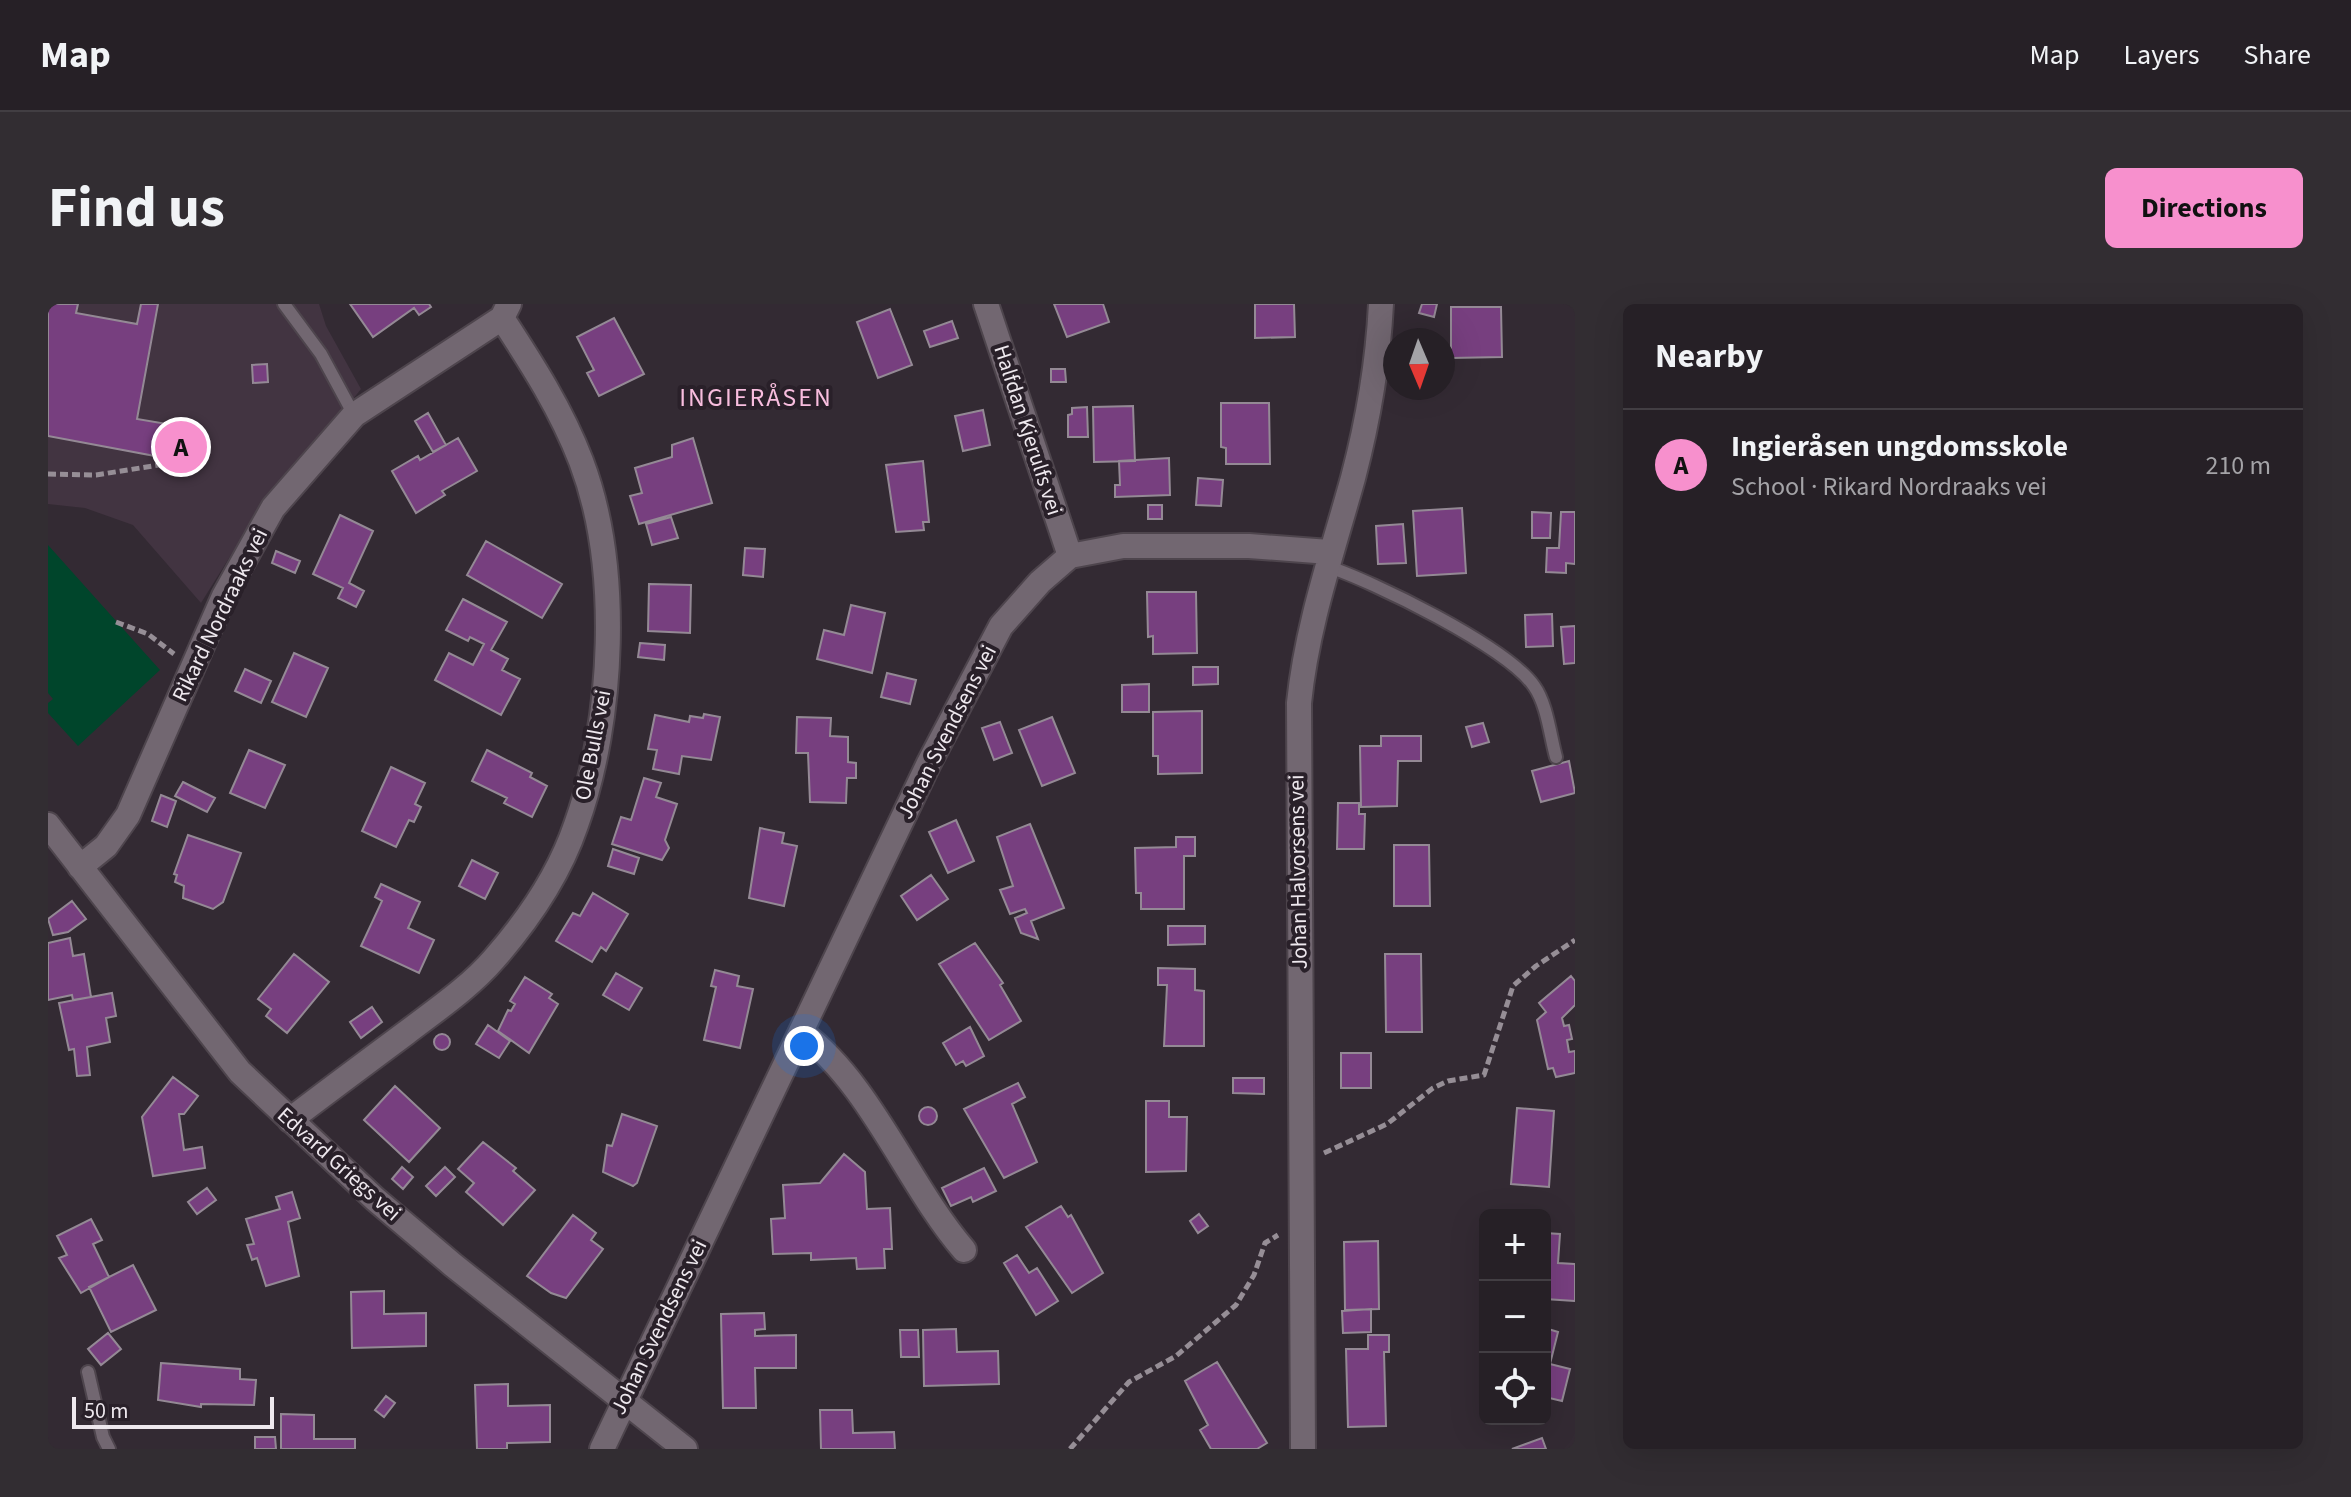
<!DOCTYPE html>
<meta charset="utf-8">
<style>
:root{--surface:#262026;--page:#322d32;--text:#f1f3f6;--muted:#a4a3a7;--line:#423e43;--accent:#f790cd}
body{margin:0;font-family:"Source Sans 3",sans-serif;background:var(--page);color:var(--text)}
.controls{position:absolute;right:24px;bottom:24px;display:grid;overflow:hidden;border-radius:12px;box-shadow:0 8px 32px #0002}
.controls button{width:72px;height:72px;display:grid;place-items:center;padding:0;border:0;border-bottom:2px solid var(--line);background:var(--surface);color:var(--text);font:40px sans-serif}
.compass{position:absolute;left:1335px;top:24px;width:72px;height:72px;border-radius:50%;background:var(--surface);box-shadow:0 8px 32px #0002;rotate:178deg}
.scale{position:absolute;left:24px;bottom:20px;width:202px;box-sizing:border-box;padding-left:8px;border:4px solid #eee8ee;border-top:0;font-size:22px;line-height:28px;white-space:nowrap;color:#eee8ee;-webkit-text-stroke:6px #292029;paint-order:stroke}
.you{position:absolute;left:756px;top:742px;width:28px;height:28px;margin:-20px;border:6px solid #fff;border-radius:50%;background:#1a73e8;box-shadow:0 0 0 12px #1a73e833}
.badge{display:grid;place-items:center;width:52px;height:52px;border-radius:50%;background:var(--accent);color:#111;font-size:26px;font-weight:700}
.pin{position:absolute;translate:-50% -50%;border:4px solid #fff;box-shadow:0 2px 8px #0006}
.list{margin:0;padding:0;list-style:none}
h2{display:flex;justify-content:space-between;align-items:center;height:104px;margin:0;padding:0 32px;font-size:34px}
h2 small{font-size:26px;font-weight:400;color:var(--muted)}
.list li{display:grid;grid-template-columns:52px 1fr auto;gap:24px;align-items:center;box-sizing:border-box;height:112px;padding:0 32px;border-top:2px solid var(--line)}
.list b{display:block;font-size:30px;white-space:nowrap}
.list p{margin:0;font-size:26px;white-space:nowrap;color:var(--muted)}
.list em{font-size:26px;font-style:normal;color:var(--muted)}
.icon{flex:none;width:44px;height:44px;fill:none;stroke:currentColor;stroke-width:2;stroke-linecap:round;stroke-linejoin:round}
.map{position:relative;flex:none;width:1527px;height:1145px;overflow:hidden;border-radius:12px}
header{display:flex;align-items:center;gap:48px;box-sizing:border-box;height:112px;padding:0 40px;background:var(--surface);border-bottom:2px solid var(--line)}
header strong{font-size:38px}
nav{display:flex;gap:44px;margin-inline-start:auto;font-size:28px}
.intro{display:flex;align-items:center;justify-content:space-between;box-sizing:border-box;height:192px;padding:0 48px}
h1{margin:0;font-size:56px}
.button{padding:20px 36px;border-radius:12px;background:var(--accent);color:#111;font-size:28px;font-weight:700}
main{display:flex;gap:48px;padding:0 48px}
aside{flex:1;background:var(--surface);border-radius:12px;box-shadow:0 8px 32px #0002}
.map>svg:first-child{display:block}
.built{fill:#423441}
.green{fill:#00452b}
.building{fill:#773f7f;stroke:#948995;stroke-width:2}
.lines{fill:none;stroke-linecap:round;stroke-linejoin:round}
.service-casing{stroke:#4e454d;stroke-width:16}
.minor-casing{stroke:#4e454d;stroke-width:28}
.path{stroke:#968e96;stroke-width:5;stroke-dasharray:8 4;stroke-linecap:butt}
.service{stroke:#726771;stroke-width:12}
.minor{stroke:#726771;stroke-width:24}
.labels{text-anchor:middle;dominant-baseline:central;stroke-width:8;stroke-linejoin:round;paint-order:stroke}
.street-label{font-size:22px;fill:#eee8ee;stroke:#292029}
.quarter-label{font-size:26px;letter-spacing:2px;fill:#f8bdde;stroke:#292029}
</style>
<header>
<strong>Map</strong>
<nav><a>Map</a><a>Layers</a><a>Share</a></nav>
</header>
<div class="intro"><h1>Find us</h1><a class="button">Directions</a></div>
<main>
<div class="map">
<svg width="1527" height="1145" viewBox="0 0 1527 1145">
<rect width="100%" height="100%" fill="#332a33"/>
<path class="built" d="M0,0H271L278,22L313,85L193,235L153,299L85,221L37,204L0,200Z"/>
<path class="green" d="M0,241L112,366L30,442L0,409V399L5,395L0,389Z"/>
<path class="building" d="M0,0H30L28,9L89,20L93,0H110L89,115L119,120L117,127L111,126L107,152L0,132Z
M302,0H381L383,3L371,11L366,4L325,33Z
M1006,0H1055L1061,18L1019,33Z
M1207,0H1246L1247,33L1207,34Z
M1374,0H1389L1386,13L1371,9Z
M1403,3H1453L1454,53L1403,54Z
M842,5L864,61L830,74L809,18Z
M566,14L596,70L551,92L539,69L546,66L529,33Z
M904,17L910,34L882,43L876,27Z
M219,60L220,78L205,79L204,61Z
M1003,65H1017L1018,78H1003Z
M1173,99H1221L1222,160H1178V144L1173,143Z
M1085,102L1087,157L1046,158L1045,103Z
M1039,103L1040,133H1020V111L1024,110V104Z
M935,106L942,141L915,147L907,112Z
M380,109L398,141L385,148L367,117Z
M410,134L429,167L394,187L397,191L368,209L344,167L370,152L372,156Z
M645,134L664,199L591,220L582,192L594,189L587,164L624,153V141Z
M1121,154L1122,191L1067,193V181H1072L1071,157Z
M875,157L881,218H875L876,226L848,228L838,161Z
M1150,174L1175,176L1173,202L1148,201Z
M1100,201H1114V215H1100Z
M1414,204L1418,269L1369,272L1365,207Z
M1484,208L1503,209L1502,234H1484Z
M1513,208H1527V260L1518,259V269L1498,268L1499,244H1511Z
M292,211L325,227L301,279L316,287L308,303L290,294L295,284L265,270Z
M623,213L630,234L604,241L598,220Z
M1355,220L1358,259L1330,260L1328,222Z
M438,237L514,280L494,314L419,271Z
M697,244L717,245L715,273L695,271Z
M228,247L252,257L247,269L224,259Z
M601,280L643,281L642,329L600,327Z
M1099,288H1148L1149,349L1105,350V332L1100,333Z
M415,295L459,318L443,346L460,355L454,366L472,375L453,411L387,376L401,349L425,361L436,340L422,333L420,337L398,326Z
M803,301L837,309L824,369L769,355L776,326L796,331Z
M1504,310L1505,342L1478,343L1477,311Z
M1527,322V359L1516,360L1513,323Z
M592,339L617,341L616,356L590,353Z
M246,349L280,364L258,413L224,398Z
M1145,363H1170V380L1145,381Z
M197,365L223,377L213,399L187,387Z
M839,369L868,376L862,400L833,393Z
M1101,380V408H1074V381Z
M1154,407V469L1110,470V452H1105V408Z
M656,410L672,413L663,456L634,452L631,470L605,465L609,446L600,445L607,411L641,418L642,412L655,414Z
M749,413L783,414L782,432L800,433V458L808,459V474H799L798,499L762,498L760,449H748Z
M1004,413L1027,469L994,482L971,426Z
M952,418L964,449L946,456L934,424Z
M1435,419L1441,438L1424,443L1418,423Z
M1333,432H1373V457H1350L1349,502L1313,503L1312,442H1333Z
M201,446L237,461L217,504L182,489Z
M439,446L484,469L482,473L499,482L484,513L456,499L459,494L424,477Z
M1521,457L1527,489L1493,498L1484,467Z
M343,463L377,479L367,500L373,503L366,518L361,516L348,543L314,527Z
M596,474L613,479L608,493L629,500L617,536L621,544L614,556L564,540L573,513L583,516Z
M135,478L167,494L159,508L127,492Z
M113,491L128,497L119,523L104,517Z
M1290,499H1311V510H1317L1316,545H1289Z
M908,516L926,557L900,569L881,528Z
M982,520L1016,604L983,617L990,635L973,629L967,614L979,609L977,605L962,610L952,586L965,582L949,533Z
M712,524L736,529L734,539L749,542L736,602L701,594Z
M140,531L193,549L175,598L165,605L135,594L136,582L127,578L129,571L126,570Z
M1128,533H1147V552H1136V605H1093V589H1088L1087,544L1128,543Z
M1346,541H1381L1382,602H1346Z
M565,545L591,554L586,570L560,562Z
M424,556L450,569L437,595L411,582Z
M883,571L900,595L869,616L853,592Z
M333,580L372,598L360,624L386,636L371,669L313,642L334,597L327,593Z
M545,589L580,610L558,647L553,643L544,658L508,637L525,609L532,612Z
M24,597L38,615L20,628L5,631L0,615Z
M1120,622H1157V640L1120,641Z
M22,634L25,652L36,650L43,693L25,696L24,691L0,696V639Z
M927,639L955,679L952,681L973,717L941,736L891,660Z
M246,650L281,678L239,729L218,712L223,705L210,695Z
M1337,650H1373L1374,728H1338Z
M1110,664L1147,665V686L1156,687V742H1116L1119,681H1110Z
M667,666L691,672L689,682L705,685L692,744L656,736L668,683L663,682Z
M568,669L594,684L581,706L555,691Z
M1523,672L1527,677V701L1514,714L1516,722L1521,721L1524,735L1519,736L1521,748L1527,747V769L1508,773L1505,764L1500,765L1489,716L1498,708L1491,699Z
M477,673L504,690L501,694L510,700L481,749L450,727L460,706L463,707L467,700L462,697Z
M64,689L68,712L58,714L62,738L39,743L42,771L29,772L26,745L21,746L11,699Z
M324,703L334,718L313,734L302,718Z
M440,721L462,737L451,754L428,740Z
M922,723L936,752L918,762L915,757L908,761L895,739Z
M386 738a8 8 0 1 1 16 0a8 8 0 1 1-16 0Z
M1293,749H1323V784H1293Z
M125,773L150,792L136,810H131L136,846L154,843L157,864L105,872L94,813Z
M1185,774H1216V790L1185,789Z
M970,779L977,793L964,800L989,858L956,874L916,805Z
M347,782L392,824L361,858L316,816Z
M1098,797H1121V813H1139L1138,867L1098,868Z
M871 812a9 9 0 1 1 18 0a9 9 0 1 1-18 0Z
M1469,804L1506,807L1501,883L1463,880Z
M574,810L609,822L589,879L585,882L555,868L559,841L564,842Z
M435,838L468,864L465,867L487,886L455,921L418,888L426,879L410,865Z
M796,850L817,868L819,905L842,904L844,945H836L837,964L809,965L808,954L763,956V949L725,950L723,915L737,914L735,881L772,879Z
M354,863L365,873L355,885L344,875Z
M397,863L407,873L388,892L378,882Z
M936,864L948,887L925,898L923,893L903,902L894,884Z
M159,884L168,896L149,910L140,898Z
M244,888L252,914L240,918L251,972L218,982L209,954L204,956L199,941L206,940L198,915L232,905L228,893Z
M1013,902L1020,913L1023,911L1055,969L1024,989L978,923Z
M1151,910L1160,922L1150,929L1142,917Z
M525,911L548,929L543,936L555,945L518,994L503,989L479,972Z
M43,915L54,936L45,940L61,973L33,989L11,954L19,951L9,932Z
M1497,929L1512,930L1510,959L1527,960V997L1497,995Z
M1330,937L1331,1005L1297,1006L1296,938Z
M969,951L981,969L989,964L1010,997L988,1011L956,959Z
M85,961L108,1006L63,1028L41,983Z
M336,987V1010L378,1009V1042L304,1044L303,988Z
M1323,1005V1028L1295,1029L1294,1007Z
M716,1009L717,1025L707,1026V1032L748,1031V1064H707L708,1104H675L673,1010Z
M1497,1024L1510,1028L1502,1060L1522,1065L1514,1097L1497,1093Z
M908,1025L909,1048L950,1047L951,1080L876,1082L875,1026Z
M852,1026H870L871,1053H853Z
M60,1029L73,1045L53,1061L40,1045Z
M1320,1031H1341V1048H1336L1338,1122L1300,1123L1298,1045H1320Z
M1169,1058L1219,1139L1209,1145H1163L1152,1126L1160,1121L1137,1077Z
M113,1059L192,1065V1075L208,1076L206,1101L153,1100V1103L110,1096Z
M460,1080V1102L502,1101V1138L459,1139V1145H429L427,1081Z
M338,1092L347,1099L336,1113L327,1106Z
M772,1106H804L805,1129L846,1128L847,1145H773Z
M233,1110L266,1111V1135H307V1145H233Z
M207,1133H227L228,1145H207Z
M1494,1134L1498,1145H1464Z"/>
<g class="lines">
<g class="service-casing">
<path id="service" d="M236,0L273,50L306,111
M1278,262C1325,277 1459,343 1486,382C1499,400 1502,431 1508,453
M40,1068L55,1133L61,1145"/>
</g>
<g class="minor-casing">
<path id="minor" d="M938,0L1022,252
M0,521L192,768L327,895L405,961L637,1145
M32,563L58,542L80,511L176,292L225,204L306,111L454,14L461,0
M754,729C823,780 860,881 916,946
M242,816C280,787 319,758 358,729C388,706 422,683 446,655C481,615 511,571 528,521C566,416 573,262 533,157C513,105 484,60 454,14
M554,1145L881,459L953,322L992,278L1022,252L1075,242H1201L1281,248
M1255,1145L1251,399C1259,321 1284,250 1305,174C1320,117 1330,59 1333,0"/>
</g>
<path class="path" d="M0,170L48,171L124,159
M68,318L100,330L126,350
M1276,849L1339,820L1385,784L1400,777L1436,771L1465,682L1488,662L1527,636
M1022,1145L1081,1078L1128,1052L1188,1001L1206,971L1217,939L1230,931"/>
<use href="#service" class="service"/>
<use href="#minor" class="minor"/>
</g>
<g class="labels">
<g class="street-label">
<text transform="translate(980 126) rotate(72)">Halfdan Kjerulfs vei</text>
<text transform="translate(172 311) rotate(-64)">Rikard Nordraaks vei</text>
<text transform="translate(899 428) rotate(-63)">Johan Svendsens vei</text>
<text transform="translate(545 441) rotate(-79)">Ole Bulls vei</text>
<text transform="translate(1250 568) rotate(-91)">Johan Halvorsens vei</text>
<text transform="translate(291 860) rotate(42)">Edvard Griegs vei</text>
<text transform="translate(611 1023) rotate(-64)">Johan Svendsens vei</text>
</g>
<g class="quarter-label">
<text x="708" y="93">INGIERÅSEN</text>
</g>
</g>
</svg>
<div class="controls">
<button>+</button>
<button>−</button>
<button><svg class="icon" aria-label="locate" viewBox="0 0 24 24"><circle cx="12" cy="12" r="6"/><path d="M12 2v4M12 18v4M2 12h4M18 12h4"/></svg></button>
</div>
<svg class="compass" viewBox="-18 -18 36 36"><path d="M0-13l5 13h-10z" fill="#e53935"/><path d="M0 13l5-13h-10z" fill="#a4a3a7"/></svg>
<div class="scale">50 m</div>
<div class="you"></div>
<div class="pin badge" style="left:133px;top:143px">A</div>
</div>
<aside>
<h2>Nearby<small></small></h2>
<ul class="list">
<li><span class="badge">A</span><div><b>Ingieråsen ungdomsskole</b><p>School · Rikard Nordraaks vei</p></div><em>210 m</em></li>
</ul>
</aside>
</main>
